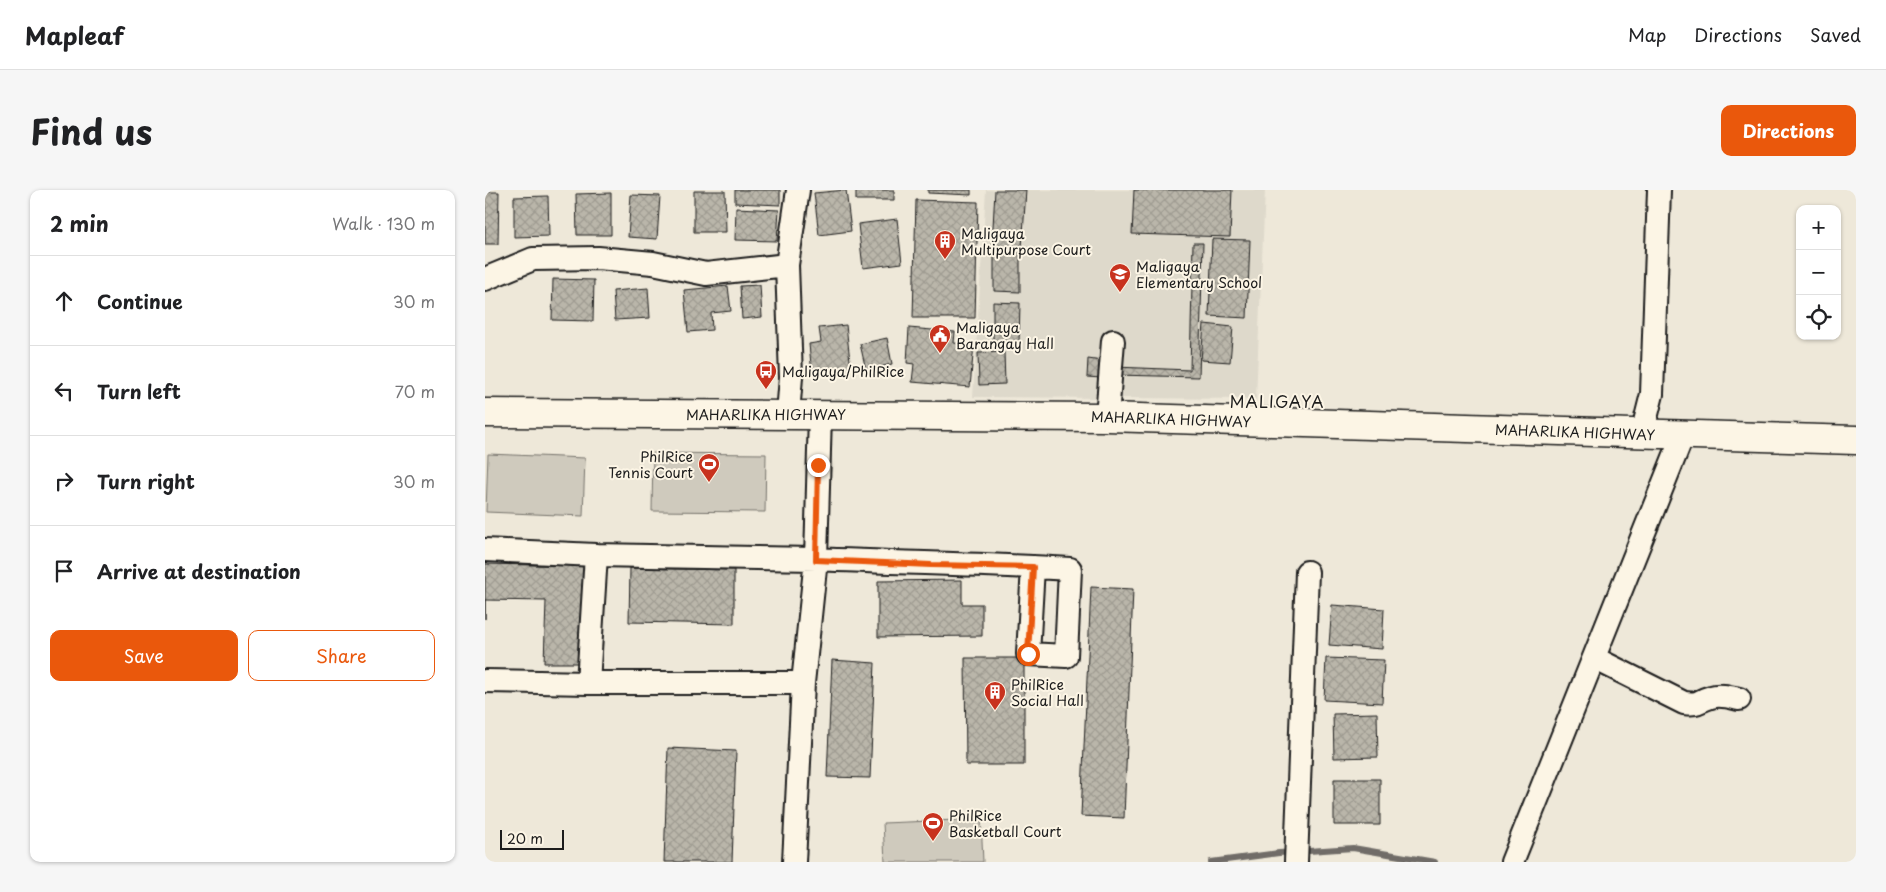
<!DOCTYPE html>
<meta charset="utf-8">
<style>
:root{--surface:#fff;--page:#f6f6f6;--text:#202124;--muted:#757577;--line:#e0e0e0;--accent:#ea580c}
body{margin:0;font-family:"Playpen Sans",sans-serif;background:var(--page);color:var(--text)}
.controls{position:absolute;right:15px;top:15px;display:grid;overflow:hidden;border-radius:10px;box-shadow:0 1px 4px #0004}
.controls button{width:45px;height:45px;display:grid;place-items:center;padding:0;border:0;border-bottom:1px solid var(--line);background:var(--surface);color:var(--text);font:25px sans-serif}
.scale{position:absolute;left:15px;bottom:12px;width:64px;box-sizing:border-box;padding-left:5px;border:2px solid #1c1c1c;border-top:0;font-size:14px;line-height:18px;white-space:nowrap;color:#1c1c1c;-webkit-text-stroke:4px #fcf5e5;paint-order:stroke}
.stop{position:absolute;width:15px;height:15px;margin:-11px;border:4px solid #ea580c;border-radius:50%;background:#fff}
.stop.end{background:#ea580c;border-color:#fff;box-shadow:0 1px 5px #0008}
.list{margin:0;padding:0;list-style:none}
h2{display:flex;justify-content:space-between;align-items:center;height:65px;margin:0;padding:0 20px;font-size:21px}
h2 small{font-size:16px;font-weight:400;color:var(--muted)}
.list li{display:grid;grid-template-columns:32px 1fr auto;gap:15px;align-items:center;box-sizing:border-box;height:90px;padding:0 20px;border-top:1px solid var(--line)}
.list b{display:block;font-size:19px;white-space:nowrap}
.list em{font-size:16px;font-style:normal;color:var(--muted)}
.actions{display:flex;gap:10px;padding:15px 20px}
.actions a{flex:1;padding:11px 0;border:1px solid var(--accent);border-radius:10px;text-align:center;font-size:18px;color:var(--accent)}
.actions .main{background:var(--accent);color:#fff}
.icon{flex:none;width:28px;height:28px;fill:none;stroke:currentColor;stroke-width:2;stroke-linecap:round;stroke-linejoin:round}
.map{position:relative;flex:none;width:1371px;height:672px;overflow:hidden;border-radius:10px}
header{display:flex;align-items:center;gap:30px;box-sizing:border-box;height:70px;padding:0 25px;background:var(--surface);border-bottom:1px solid var(--line)}
header strong{font-size:24px}
nav{display:flex;gap:28px;margin-inline-start:auto;font-size:18px}
.intro{display:flex;align-items:center;justify-content:space-between;box-sizing:border-box;height:120px;padding:0 30px}
h1{margin:0;font-size:35px}
.button{padding:12px 22px;border-radius:10px;background:var(--accent);color:#fff;font-size:18px;font-weight:700}
main{display:flex;gap:30px;padding:0 30px}
aside{flex:1;background:var(--surface);border-radius:10px;box-shadow:0 1px 4px #0004}
.map>svg:first-child{display:block}
.built{fill:#ded9cb}
.pitch{fill:#cfcabd;stroke:#76736c}
.lines{fill:none;stroke-linecap:round;stroke-linejoin:round}
.stream{stroke:#6f6c67;stroke-width:6}
.building{fill:url(#building-cross-hatch);stroke:#1c1c1c}
.minor-casing{stroke:#1c1c1c;stroke-width:26}
.highway-casing{stroke:#1c1c1c;stroke-width:31}
.minor{stroke:#fcf5e5;stroke-width:22}
.highway{stroke:#fcf5e5;stroke-width:28}
.route{stroke:#ea580c;stroke-width:6}
.labels{text-anchor:middle;dominant-baseline:central;stroke-width:4;stroke-linejoin:round;paint-order:stroke}
.poi-label{font-size:14px;fill:#1c1c1c;stroke:#fcf5e5;text-anchor:start}
.street-label{font-size:14px;fill:#1c1c1c;stroke:#fcf5e5}
.quarter-label{font-size:16px;letter-spacing:1px;fill:#1c1c1c;stroke:#fcf5e5}
</style>
<header>
<strong>Mapleaf</strong>
<nav><a>Map</a><a>Directions</a><a>Saved</a></nav>
</header>
<div class="intro"><h1>Find us</h1><a class="button">Directions</a></div>
<main>
<aside>
<h2>2 min<small>Walk · 130 m</small></h2>
<ul class="list">
<li><svg class="icon" aria-label="ahead" viewBox="0 0 24 24"><path d="M12 20V5M6 11l6-6 6 6"/></svg><div><b>Continue</b></div><em>30 m</em></li>
<li><svg class="icon" aria-label="left" viewBox="0 0 24 24"><path d="M17 20v-9H6M10 6l-5 5 5 5"/></svg><div><b>Turn left</b></div><em>70 m</em></li>
<li><svg class="icon" aria-label="right" viewBox="0 0 24 24"><path d="M7 20v-9h11M14 6l5 5-5 5"/></svg><div><b>Turn right</b></div><em>30 m</em></li>
<li><svg class="icon" aria-label="arrive" viewBox="0 0 24 24"><path d="M6 21V4h12l-3 4 3 4H6"/></svg><div><b>Arrive at destination</b></div></li>
</ul>
<div class="actions"><a class="main">Save</a><a>Share</a></div>
</aside>
<div class="map">
<svg width="1371" height="672" viewBox="0 0 1371 672">
<defs>
<pattern id="building-cross-hatch" width="8" height="8" patternUnits="userSpaceOnUse" patternTransform="scale(1.25)"><rect width="8" height="8" fill="#bab6aa"/><path d="M0 0l8 8M0 8l8-8" fill="none" stroke="#9f9c92"/></pattern>
</defs>
<rect width="100%" height="100%" fill="#eee8d9"/>
<filter id="ink" filterUnits="userSpaceOnUse"><feTurbulence type="fractalNoise" baseFrequency=".02" numOctaves="2"/><feDisplacementMap in="SourceGraphic" scale="10" xChannelSelector="R" yChannelSelector="G"/><feConvolveMatrix kernelMatrix="1 2 1 2 8 2 1 2 1" color-interpolation-filters="sRGB"/></filter>
<g filter="url(#ink)">
<path class="built" d="M501,0H780L771,209L488,207Z"/>
<path class="pitch" d="M168,263L281,264L280,322L167,321Z
M3,264L100,268L98,326L1,322Z
M496,629L498,672H400L398,633Z"/>
<g class="lines">
<path class="stream" d="M726,672L794,663L868,658L950,672"/>
</g>
<path class="building" d="M250,0H295V15L250,13Z
M361,0L366,41L334,45L329,3Z
M371,0H409V10H371Z
M443,0H486V5L443,3Z
M510,0H541L537,58L507,56Z
M649,0H747L745,47L647,44Z
M209,1H240L241,42H209Z
M0,2H14L13,54H0Z
M126,3V45H92L91,4Z
M146,5L175,6L172,49L143,47Z
M63,6L64,46L29,47V7Z
M431,10L493,12L490,128H428Z
M251,18L294,20L292,51L250,50Z
M412,29L417,73L378,78L373,34Z
M727,49L765,50L762,128L724,126Z
M708,53H718L714,187L630,185V177L705,180Z
M509,62L535,63V102L509,101Z
M68,89L109,90L108,131L67,130Z
M275,95L277,127L257,129L255,96Z
M243,96L246,121L226,123L227,140L203,142L199,100Z
M163,98L165,128L130,130L128,101Z
M508,112L535,113L534,154L508,153Z
M719,134L748,137L745,172L716,170Z
M361,135L366,180L327,184L324,154L336,152L334,138Z
M424,138L470,142L469,153L489,155L485,197L427,192L429,174L422,173Z
M402,148L407,174L381,180L375,154Z
M519,162L520,194L494,195L493,163Z
M603,169L617,171L616,188L602,187Z
M0,374L102,376L100,473H59L61,411L0,410V429Z
M145,378L249,380V434L144,432Z
M477,390V414H497V446L393,447V391Z
M606,397L648,399L639,628L596,626Z
M847,415L899,419L897,459L844,455Z
M480,468H539V575H481Z
M841,468L899,470L897,513L839,510Z
M347,470L390,473L385,588L342,587Z
M892,523L893,567L849,568L848,524Z
M183,558L251,561L247,672H179Z
M849,589H895V635H849Z"/>
<g class="lines">
<g class="minor-casing">
<path id="minor" d="M302,75L306,187L303,224
M0,89L48,69L113,68L168,73L221,84L302,75L313,0
M335,224L331,369C416,373 501,374 585,379L581,466L543,464L548,377
M622,227L628,151
M1157,244L1167,204L1174,0
M0,360L111,365L331,369L318,493L309,672
M1109,468L1199,513C1215,515 1212,511 1226,507C1235,504 1245,507 1254,509
M0,491L103,493H318
M103,493L111,365
M811,672L822,382
M1027,672L1198,245"/>
</g>
<g class="highway-casing">
<path id="highway" d="M0,223L622,227L1371,250"/>
</g>
<use href="#minor" class="minor"/>
<use href="#highway" class="highway"/>
</g>
</g>
<g class="lines" filter="url(#ink)">
<path class="route" d="M333,275L331,370L446,375L548,377L543,464"/>
</g>
<defs>
<g id="building-pin" transform="scale(1.125)"><path d="M0 17L-7.5 6A9.5 9.5 0 1 1 7.5 6Z" fill="#c8321e" stroke="#fcf5e5"/><path d="M-4-6H4V6H1V3H-1V6H-4ZM-2.5-4.3h1.7v1.8h-1.7ZM.8-4.3h1.7v1.8H.8ZM-2.5-1h1.7V.8h-1.7ZM.8-1h1.7V.8H.8Z" fill="#fff"/></g>
<g id="school-pin" transform="scale(1.125)"><path d="M0 17L-7.5 6A9.5 9.5 0 1 1 7.5 6Z" fill="#c8321e" stroke="#fcf5e5"/><path d="M0-5L7-2L0 1L-7-2ZM-4 1L0 2.5L4 1V4Q0 6-4 4Z" fill="#fff"/></g>
<g id="civic-pin" transform="scale(1.125)"><path d="M0 17L-7.5 6A9.5 9.5 0 1 1 7.5 6Z" fill="#c8321e" stroke="#fcf5e5"/><path d="M-.6-6.5H3V-4.5H.6V-3L4-1V1h2V6H-6V1h2V-1L-.6-3ZM-1.2 2.5V6h2.4V2.5Z" fill="#fff"/></g>
<g id="bus-pin" transform="scale(1.125)"><path d="M0 17L-7.5 6A9.5 9.5 0 1 1 7.5 6Z" fill="#c8321e" stroke="#fcf5e5"/><path d="M-5-6H5V4H4V6H2V4H-2V6H-4V4H-5ZM-3.5-4V0h7V-4ZM-3.5 1.2v1.5H-2V1.2ZM2 1.2v1.5H3.5V1.2Z" fill="#fff"/></g>
<g id="stadium-pin" transform="scale(1.125)"><path d="M0 17L-7.5 6A9.5 9.5 0 1 1 7.5 6Z" fill="#c8321e" stroke="#fcf5e5"/><path d="M0-5a6.5 5 0 1 0 0 10a6.5 5 0 1 0 0-10ZM-3.5-1.8h7v3.6h-7Z" fill="#fff"/></g>
</defs>
<g fill-rule="evenodd">
<use href="#building-pin" x="460" y="51"/>
<use href="#school-pin" x="635" y="84"/>
<use href="#civic-pin" x="455" y="145"/>
<use href="#bus-pin" x="281" y="181"/>
<use href="#stadium-pin" x="224" y="274"/>
<use href="#building-pin" x="510" y="502"/>
<use href="#stadium-pin" x="448" y="633"/>
</g>
<g class="labels">
<g class="poi-label">
<text x="476" y="43">Maligaya<tspan x="476" dy="16">Multipurpose Court</tspan></text>
<text x="651" y="76">Maligaya<tspan x="651" dy="16">Elementary School</tspan></text>
<text x="471" y="137">Maligaya<tspan x="471" dy="16">Barangay Hall</tspan></text>
<text x="297" y="181">Maligaya/PhilRice</text>
<text x="208" y="266" text-anchor="end">PhilRice<tspan x="208" dy="16">Tennis Court</tspan></text>
<text x="526" y="494">PhilRice<tspan x="526" dy="16">Social Hall</tspan></text>
<text x="464" y="625">PhilRice<tspan x="464" dy="16">Basketball Court</tspan></text>
</g>
<g class="street-label">
<text x="281" y="224">MAHARLIKA HIGHWAY</text>
<text transform="translate(686 229) rotate(2)">MAHARLIKA HIGHWAY</text>
<text transform="translate(1090 242) rotate(2)">MAHARLIKA HIGHWAY</text>
</g>
<g class="quarter-label">
<text x="792" y="211">MALIGAYA</text>
</g>
</g>
</svg>
<div class="controls">
<button>+</button>
<button>−</button>
<button><svg class="icon" aria-label="locate" viewBox="0 0 24 24"><circle cx="12" cy="12" r="6"/><path d="M12 2v4M12 18v4M2 12h4M18 12h4"/></svg></button>
</div>
<div class="scale">20 m</div>
<div class="stop" style="left:543px;top:464px"></div>
<div class="stop end" style="left:333px;top:275px"></div>
</div>
</main>
